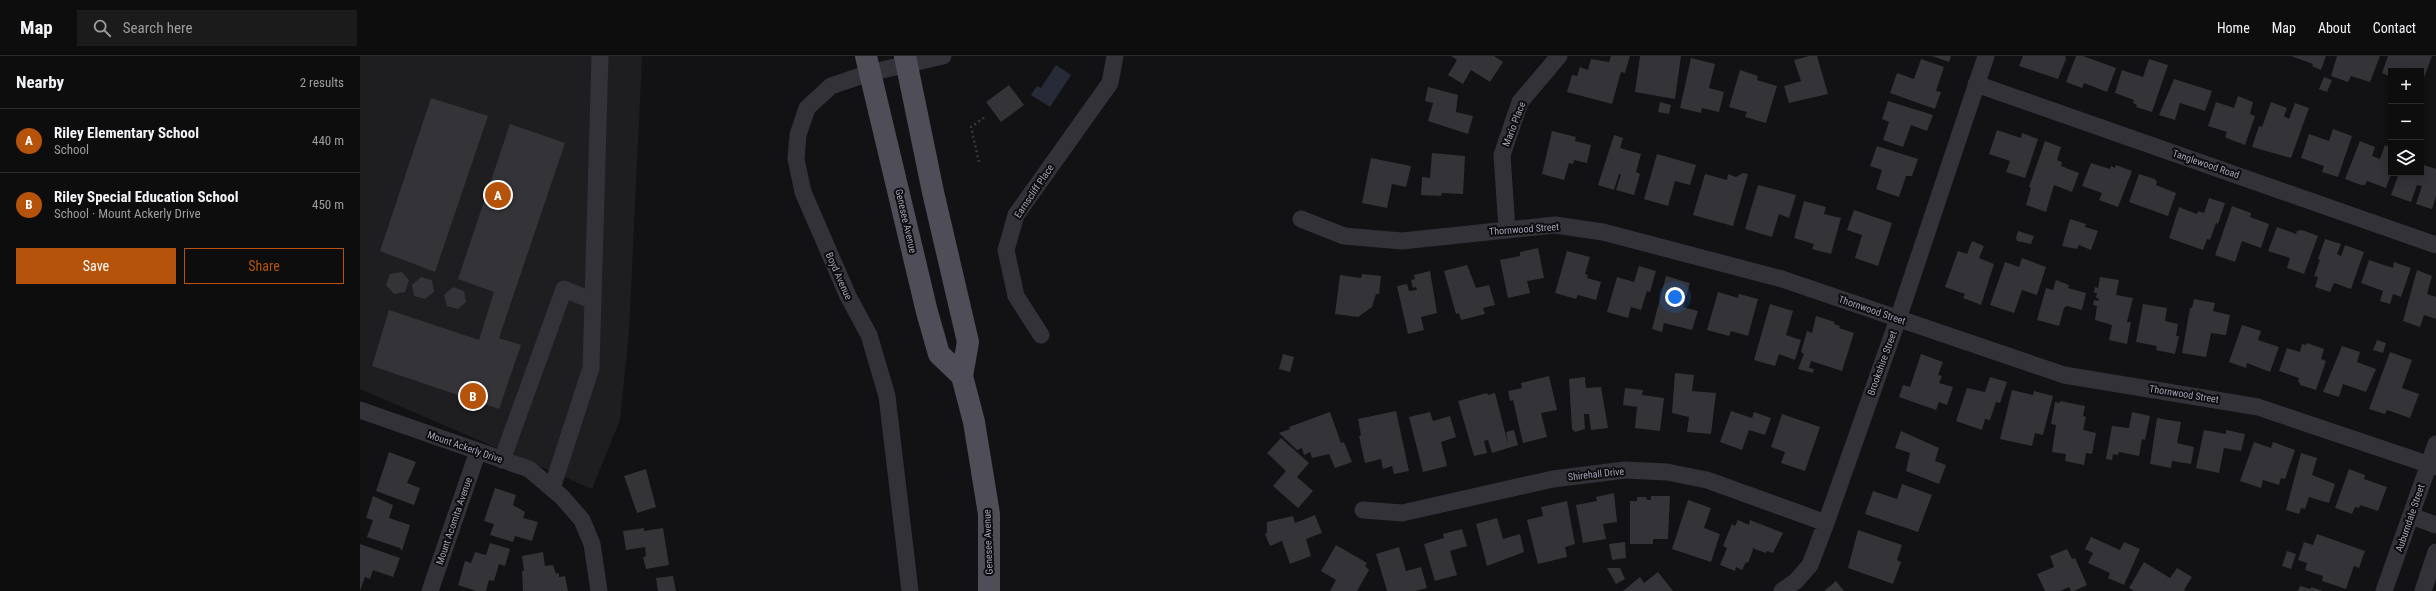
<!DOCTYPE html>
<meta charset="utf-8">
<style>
:root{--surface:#0e0d0e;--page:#1c1b1c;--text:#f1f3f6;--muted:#9b9c9e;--line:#2e2d2e;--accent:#b45309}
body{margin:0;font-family:"Roboto Condensed",sans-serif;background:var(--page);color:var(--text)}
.controls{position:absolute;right:12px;top:12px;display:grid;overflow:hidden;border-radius:0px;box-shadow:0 2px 10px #0003}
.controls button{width:36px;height:36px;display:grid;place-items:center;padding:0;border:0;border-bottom:1px solid var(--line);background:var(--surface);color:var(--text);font:20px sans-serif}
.you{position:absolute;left:1315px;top:241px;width:14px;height:14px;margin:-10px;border:3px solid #fff;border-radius:50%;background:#1a73e8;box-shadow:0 0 0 6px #1a73e833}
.badge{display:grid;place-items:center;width:26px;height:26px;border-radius:50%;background:var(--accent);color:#fff;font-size:13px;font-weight:700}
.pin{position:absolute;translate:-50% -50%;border:2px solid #fff;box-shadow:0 1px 4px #0006}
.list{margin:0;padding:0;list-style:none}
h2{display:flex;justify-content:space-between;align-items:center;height:52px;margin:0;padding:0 16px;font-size:17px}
h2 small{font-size:13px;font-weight:400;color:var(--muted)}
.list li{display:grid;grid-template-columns:26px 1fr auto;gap:12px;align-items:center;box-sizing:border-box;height:64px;padding:0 16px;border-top:1px solid var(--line)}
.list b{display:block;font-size:15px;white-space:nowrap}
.list p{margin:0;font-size:13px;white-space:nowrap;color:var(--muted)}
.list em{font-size:13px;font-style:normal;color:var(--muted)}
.actions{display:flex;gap:8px;padding:12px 16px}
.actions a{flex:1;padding:9px 0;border:1px solid var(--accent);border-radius:0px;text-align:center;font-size:14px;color:var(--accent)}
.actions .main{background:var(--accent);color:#fff}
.icon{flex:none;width:22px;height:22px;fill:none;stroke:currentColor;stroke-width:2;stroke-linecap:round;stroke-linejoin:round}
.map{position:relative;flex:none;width:2076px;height:535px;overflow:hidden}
header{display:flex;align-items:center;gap:24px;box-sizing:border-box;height:56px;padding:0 20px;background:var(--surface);border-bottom:1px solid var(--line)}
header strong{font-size:19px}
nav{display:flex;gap:22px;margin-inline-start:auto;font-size:14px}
.search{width:280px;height:36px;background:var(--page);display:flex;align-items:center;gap:10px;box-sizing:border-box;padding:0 14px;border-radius:0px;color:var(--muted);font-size:15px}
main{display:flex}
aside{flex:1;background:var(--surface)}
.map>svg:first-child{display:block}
.built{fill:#1e1d20}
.water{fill:#272b38}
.building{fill:#343338}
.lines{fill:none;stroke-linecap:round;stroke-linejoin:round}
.path{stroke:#383840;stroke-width:2.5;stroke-dasharray:2 3;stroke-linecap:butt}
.minor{stroke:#333239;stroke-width:17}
.major{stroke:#4f4e58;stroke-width:22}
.labels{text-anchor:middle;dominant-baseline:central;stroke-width:4;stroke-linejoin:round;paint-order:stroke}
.street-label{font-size:10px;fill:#a2a1b5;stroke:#0d0c0e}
</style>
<header>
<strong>Map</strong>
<div class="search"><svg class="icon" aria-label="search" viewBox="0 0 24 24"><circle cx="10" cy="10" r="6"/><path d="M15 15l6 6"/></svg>Search here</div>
<nav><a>Home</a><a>Map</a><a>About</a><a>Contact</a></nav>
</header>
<main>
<aside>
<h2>Nearby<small>2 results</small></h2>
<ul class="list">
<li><span class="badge">A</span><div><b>Riley Elementary School</b><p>School</p></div><em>440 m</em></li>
<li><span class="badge">B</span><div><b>Riley Special Education School</b><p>School · Mount Ackerly Drive</p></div><em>450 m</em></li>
</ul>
<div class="actions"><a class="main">Save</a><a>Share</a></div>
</aside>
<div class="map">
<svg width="2076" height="535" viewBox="0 0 2076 535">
<rect width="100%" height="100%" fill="#121113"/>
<path class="built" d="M0,0H282L269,277L260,364L232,433L0,333Z"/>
<path class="water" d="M696,9L711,19L690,51L671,39L677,30L681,32Z"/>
<path class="building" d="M1091,0H1134L1143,6L1130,26L1111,14L1103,28L1088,19L1097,4Z
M1251,0H1270L1265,17L1261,16L1252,48L1207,36L1212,19L1217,20L1220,11L1228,14L1231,3L1249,6Z
M1280,0H1321L1315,43L1275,36Z
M1449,0H1457L1468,38L1429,47L1424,30L1441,25L1434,4Z
M1572,0H1591L1589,6Z
M1663,0H1705L1706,3L1698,23L1659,10Z
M1716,0H1723L1756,12L1747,36L1724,27L1722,32L1706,26Z
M1931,0H1966L1961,14L1952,10L1953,8Z
M1977,0H2020L2010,26L1991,20L1988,26L1971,20Z
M2028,0H2072L2061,30V15H2031V21L2022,17Z
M1331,2L1355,8L1349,32L1364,36L1359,56L1342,52L1341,57L1320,52Z
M1561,3L1584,11L1576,35L1581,36L1575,53L1530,37L1537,17L1554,23Z
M1789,3L1808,9L1792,56L1776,51L1777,49L1773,47L1774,44L1755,37L1762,14L1783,21Z
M1380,14L1398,20L1397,24L1417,30L1406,67L1385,61L1387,56L1369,51Z
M1964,21L1972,24L1967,36L1959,33Z
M1814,23L1852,35L1845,55L1820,47L1815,64L1799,59Z
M649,29L664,49L641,66L626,46Z
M1068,31L1098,39L1096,56L1113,60L1108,78L1068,65L1073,47L1065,45Z
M1878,40L1893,46L1890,58L1895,60L1885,89L1869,83L1865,81L1867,76L1848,70L1856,46L1874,52Z
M71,42L128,60L75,216L20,195Z
M1528,45L1573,59L1567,75L1551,69L1543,91L1523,84L1529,66L1522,63Z
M1300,46L1311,49L1309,58L1298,56Z
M1911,46L1927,52L1924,60L1929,63L1935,47L1949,52L1931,102L1892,91L1899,70L1902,71Z
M150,68L205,87L139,282L161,289L139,353L12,310L29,254L119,284L134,236L98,223Z
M1973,73L1992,80L1978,121L1962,116L1964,110L1941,102L1949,78L1969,85Z
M1637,74L1661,82L1662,77L1678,83L1665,122L1646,116L1650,105L1629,98Z
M1192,75L1216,81L1215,85L1231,89L1227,107L1214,104L1213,108L1209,107L1204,124L1182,118Z
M1254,79L1263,82L1260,92L1281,98L1276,116L1280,118L1274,139L1256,134L1261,118H1259L1254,134L1238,129Z
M1685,85L1701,91L1697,104L1702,106L1701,110L1719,117L1712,136L1694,129L1686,156L1666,149L1671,132L1669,131Z
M2000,85L2015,91L2012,100L2020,103L2025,89L2031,92V118L2026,132L2007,125L2005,129H2001L1985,123Z
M1517,90L1558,103L1552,120H1546L1539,141L1516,133L1522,114L1510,110Z
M1072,97L1105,100L1103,138L1082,137L1081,140L1061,139L1062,121L1070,122Z
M1297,98L1336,109L1330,129L1315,125L1308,150L1284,143Z
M1011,102L1051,110L1046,131L1032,128L1027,152L1002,147Z
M1731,107L1750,113L1751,110L1755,112L1756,109L1772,115L1758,151L1739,144L1742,137L1722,130Z
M2061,108L2076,113V140L2072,153L2056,148L2062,130L2057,129L2051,146L2031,139L2039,117H2061Z
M1383,117L1388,118L1373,170L1333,159L1345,118L1367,124L1368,118L1376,121Z
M1779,118L1795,123L1797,126L1796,129L1816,137L1808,160L1769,146Z
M1398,129L1436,139L1429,162L1419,158L1412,181L1385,173Z
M1849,142L1865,147L1858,168L1856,167L1850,184L1847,183L1843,194L1809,182L1819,151L1837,158L1838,155L1844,157Z
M1444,145L1466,151L1464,158L1481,162L1471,198L1452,193L1454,188L1434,182Z
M1872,150L1891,157L1890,161L1909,168L1901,192L1882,185L1875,206L1855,199Z
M1494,154L1532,167L1518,210L1495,202L1502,179L1487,174Z
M1710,163L1726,168L1725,171L1738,175L1731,194L1719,189L1717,193L1702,190Z
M1917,171L1936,178L1937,175L1942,174L1958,180L1944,218L1927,212L1930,202L1908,195Z
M1658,175L1674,180L1671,188L1657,185L1656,182Z
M1965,183L1981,188L1977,198L1981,200L1985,189L2004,196L1991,233L1974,227L1970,236L1955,231L1958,221L1954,220L1960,204L1958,203Z
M1612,185L1624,190L1619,202L1634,208L1621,249L1603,242L1605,238L1585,231L1598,195L1607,198Z
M1178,192L1184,222L1167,225L1170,237L1148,242L1140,204L1160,200V196Z
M1207,195L1230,201L1225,218L1228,219L1227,222L1241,226L1236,244L1218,239L1216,243L1195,237Z
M1662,202L1686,211L1677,239L1662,234L1654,257L1630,249L1645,206L1659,211Z
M2009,204L2033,212L2034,206L2051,212L2041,241L2033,238L2030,248L2020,245L2023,235L2001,227Z
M1107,209L1116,232L1129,229L1135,249L1123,252L1125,258L1101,264L1099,257L1096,258L1084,215Z
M1279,210L1296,215L1290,236L1287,235L1281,254L1271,251L1268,262L1247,256L1257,221L1274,226Z
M2057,214L2072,220L2067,238L2076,241V263L2064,259L2060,271L2043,265Z
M1070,215L1077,257L1061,261L1064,274L1048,278L1037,230L1047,228L1049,235L1057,234L1056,231L1053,232L1051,224L1055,223L1054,219Z
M42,216L49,224L45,236L34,238L26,229L30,218Z
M1002,218L1021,220L1019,238H1016L1012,251L998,261L975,258L980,219L1001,222Z
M1306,220L1330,227L1323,251L1338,255L1332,274L1304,267L1302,276L1292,273Z
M61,221L72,224L74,236L65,243L54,240L52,229Z
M1740,221L1759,224L1756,239L1773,242L1767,266H1771L1767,288L1749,284L1752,269L1735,264L1737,250L1733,249L1734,244L1738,245L1739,242H1736L1737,237H1734L1735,231L1738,232Z
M1696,224L1709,229L1708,232L1726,237L1722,254L1707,250L1704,252L1699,270L1677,264L1686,232L1693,234Z
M93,231L104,235L106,246L98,253L87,250L84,239Z
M1358,236L1378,242L1379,238L1398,243L1388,280L1371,275L1369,280L1347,274Z
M1834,243L1855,247L1853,255L1870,259L1866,279L1851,277L1846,301L1822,297L1830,252H1832Z
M1410,248L1433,255L1426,279L1441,284L1435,304L1419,298L1415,310L1394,304Z
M1783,248L1807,252L1805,265L1818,268L1816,280H1819L1815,298L1796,294L1797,290L1776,286Z
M1456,260L1475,266L1474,268L1480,270L1479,272L1494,277L1482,315L1451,305L1449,312L1454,313L1453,317L1438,313L1444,298L1441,296L1447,275L1452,277Z
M1882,269L1901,275L1898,284L1919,291L1910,316L1887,307L1886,312L1869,306Z
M2017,284L2026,287L2023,297L2013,294Z
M1947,287L1964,293L1961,303L1966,305L1956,334L1940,329V327L1938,326L1939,322L1919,315L1927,292L1940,296L1942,288L1946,289Z
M1982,290L2000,296L1997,306L2016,313L2006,336L1983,328L1979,341L1963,336Z
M2030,296L2052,304L2042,332L2059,338L2050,362L2027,354L2025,358L2009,353Z
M923,298L934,301L930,316L919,313Z
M1561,298L1583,306L1578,319L1582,320L1579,327L1593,331L1587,349L1579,346L1576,354L1539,341L1543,329L1550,331Z
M1315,317L1334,319L1332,335L1356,337L1351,378L1327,376L1329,361L1312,357Z
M1189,320L1197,354L1181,357L1187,381L1163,387L1153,344L1150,345L1148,335L1162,332L1161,327Z
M1225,321L1226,332L1241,331L1248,372L1231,374L1229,358H1224L1225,373L1215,376L1212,373L1209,323Z
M1630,321L1647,326L1640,347L1636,346L1630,364L1625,363L1622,374L1596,365L1607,332L1625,336Z
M1265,332L1283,334L1282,339L1304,342L1300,375L1275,372L1277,351L1263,349Z
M1652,334L1673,339L1674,335L1693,340L1683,379L1675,377L1672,390L1640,383Z
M1127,337L1128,339L1135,337L1148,388L1146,376L1154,374L1158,389L1132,397L1128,384L1124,385L1127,397L1114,400L1098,345Z
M1700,345L1725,350L1723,360L1726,361L1723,374L1736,377L1732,398L1726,397L1724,409L1705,405L1706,398L1692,396L1696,369L1691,368L1695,346L1700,347Z
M1036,355L1049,415L1034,418L1032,410L1023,413L1021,403L1005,407L999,380L1001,379L998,363Z
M1371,355L1392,362L1394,356L1411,362L1405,379L1389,374L1382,394L1360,386Z
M970,356L981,387L984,386L992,406L975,412L969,398L952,402L950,396L944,399L942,392L937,394L919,377L930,373L929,371Z
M1070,356L1073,365L1090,360L1096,381L1081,386L1087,410L1063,416L1049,361Z
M1772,356L1790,360L1785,384L1782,383L1779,400L1759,396L1758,399L1753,398L1752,404L1746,403L1752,370L1769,372Z
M1422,358L1460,371L1445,415L1421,407L1425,396L1411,391Z
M1797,362L1821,366L1817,387L1834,391L1831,408L1812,405L1811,412L1790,408Z
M1844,374L1866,378V374L1885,378L1881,395L1864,392L1859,417L1836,412Z
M1541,375L1579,392L1575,405L1586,409L1579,428L1546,415L1550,397L1535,392Z
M921,382L949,407L937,421L953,435L938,452L913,430L926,415L907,397Z
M1894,386L1911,392L1913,386L1935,394L1925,423L1921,422L1919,429L1903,424L1901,432L1880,425Z
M29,396L56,406L47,427L60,432L54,449L16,435Z
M1941,397L1957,402L1952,419L1975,428L1969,447L1949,441L1945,453L1941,452L1939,458L1926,454Z
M286,413L296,451L277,457L264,420Z
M1989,413L2005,419L2004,423L2027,431L2018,455L2000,449L1999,452L1995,451L1992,458L1975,452Z
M1542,428L1572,439L1558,476L1505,458L1513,435L1537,443Z
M135,432L156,439L153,449L165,456L163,462L178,466L172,485L155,480L153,486L130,479L134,468L124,465Z
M1254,437L1257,466L1243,468L1246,483L1223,487L1216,449L1237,445L1236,441Z
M13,440L33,449L29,462L50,469L42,495L40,492L7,481L13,464L6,462Z
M1291,440H1310L1308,483H1293V488H1270V445H1277V441H1286L1287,444H1291Z
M1328,444L1351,452L1344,472L1360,478L1351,506L1312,493Z
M1207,445L1215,488L1205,491L1207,501L1178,508L1167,464L1183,460L1181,451Z
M955,459L962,477L946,483L951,500L930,508L922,485L910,490L905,478L907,477V466L933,460L935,467Z
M1137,462L1143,483L1160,478L1164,496L1127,510L1116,468Z
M1378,464L1389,469L1390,464L1423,477L1413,497L1407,495L1406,497L1392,492L1393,494L1388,507L1386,506L1382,514L1376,511L1375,515L1360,509L1367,492L1363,490L1372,468L1375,470Z
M284,472V475L303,472L309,509L286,513L283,501L286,500L285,491L266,494L263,475Z
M1102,473L1107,490L1090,495L1097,519L1075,525L1064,488L1084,482L1083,478Z
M1498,474L1542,489L1537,504L1541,506L1533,528L1488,512Z
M1957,478L2005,495L1999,512L1994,510L1986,533L1962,525L1963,520L1945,514L1947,507L1938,504L1944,486L1953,489Z
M1731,481L1760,494L1764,486L1780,493L1764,529L1748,522L1750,517L1728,507L1733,497L1725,493Z
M1265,486L1266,502L1252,504L1249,488Z
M130,487L150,493L145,510L139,508L134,525L129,524L126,535H116L98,529L105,505L111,507L115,496L126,499Z
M0,488L40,502L33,521L13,514L10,523L5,521L0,535Z
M976,489L1007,507L1005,510L1009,514L997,535H970L976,524L961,515Z
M1039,491L1046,515L1061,511L1067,532L1055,535H1027L1016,498Z
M1707,493L1712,503L1715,502L1727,529L1714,535H1711L1709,531L1700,535H1685L1677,518L1694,511L1690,500Z
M1927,495L1936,498L1931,513L1922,510Z
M183,496L185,510L193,509L196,518L199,517V521L205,520L208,535H163L162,515H164L162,500Z
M1784,506L1810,522L1817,512L1832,521L1824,534L1826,535H1774L1769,532Z
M1247,512H1260L1265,523L1256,528Z
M1298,516L1313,535H1263L1280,521L1284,527Z
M313,520L316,535H298L296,522Z
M1476,525L1484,535H1464Z
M1940,530L1951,533V531L1963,535H1938Z"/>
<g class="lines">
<path class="path" d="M619,106L611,71L625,61"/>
<path class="minor" d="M1616,28L2076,189
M941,163L984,180L1042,185L1195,169L1243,176L1422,223L1704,319L1898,351L2076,411
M1147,173L1142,99L1160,46L1199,0
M681,279L656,240L646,194L656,159L750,27L755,0
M0,354L169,413L202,441L222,464L232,488L239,535
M142,404L204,233L233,245
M192,432L231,312L240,0
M1003,454L1042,457L1193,423L1265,414L1307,416L1347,424L1466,467
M2051,460L2076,469
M70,535L118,395
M550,535L527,340L509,279L488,240L443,136L436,103L438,79L447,52L471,30L509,17L583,0
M1422,535L1436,525L1450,509L1466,467L1538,263L1626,0
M2024,535L2076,388
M2063,535L2076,496"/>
<path class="major" d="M506,0L567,256L579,298L602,320
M545,0L573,136L608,286L602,320L614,366L629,458V535"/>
</g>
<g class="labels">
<g class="street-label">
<text transform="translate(1154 68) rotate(-69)">Mario Place</text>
<text transform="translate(1846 108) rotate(19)">Tanglewood Road</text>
<text transform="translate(674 135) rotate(-56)">Earnscliff Place</text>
<text transform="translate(546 165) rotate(77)">Genesee Avenue</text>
<text transform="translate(1164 173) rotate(-4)">Thornwood Street</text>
<text transform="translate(479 220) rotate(66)">Boyd Avenue</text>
<text transform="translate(1512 254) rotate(19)">Thornwood Street</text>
<text transform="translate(1522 307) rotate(-70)">Brookshire Street</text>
<text transform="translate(1824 338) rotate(9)">Thornwood Street</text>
<text transform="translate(105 391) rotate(19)">Mount Ackerly Drive</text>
<text transform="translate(1236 418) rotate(-6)">Shirehall Drive</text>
<text transform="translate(2050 462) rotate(-71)">Auburndale Street</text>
<text transform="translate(94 465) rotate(-71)">Mount Acomita Avenue</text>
<text transform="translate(628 486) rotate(-92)">Genesee Avenue</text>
</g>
</g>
</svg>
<div class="controls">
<button>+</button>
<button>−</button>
<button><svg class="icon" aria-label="layers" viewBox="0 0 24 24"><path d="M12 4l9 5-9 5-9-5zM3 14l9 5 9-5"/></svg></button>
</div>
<div class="you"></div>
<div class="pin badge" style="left:138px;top:139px">A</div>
<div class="pin badge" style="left:113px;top:340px">B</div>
</div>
</main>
